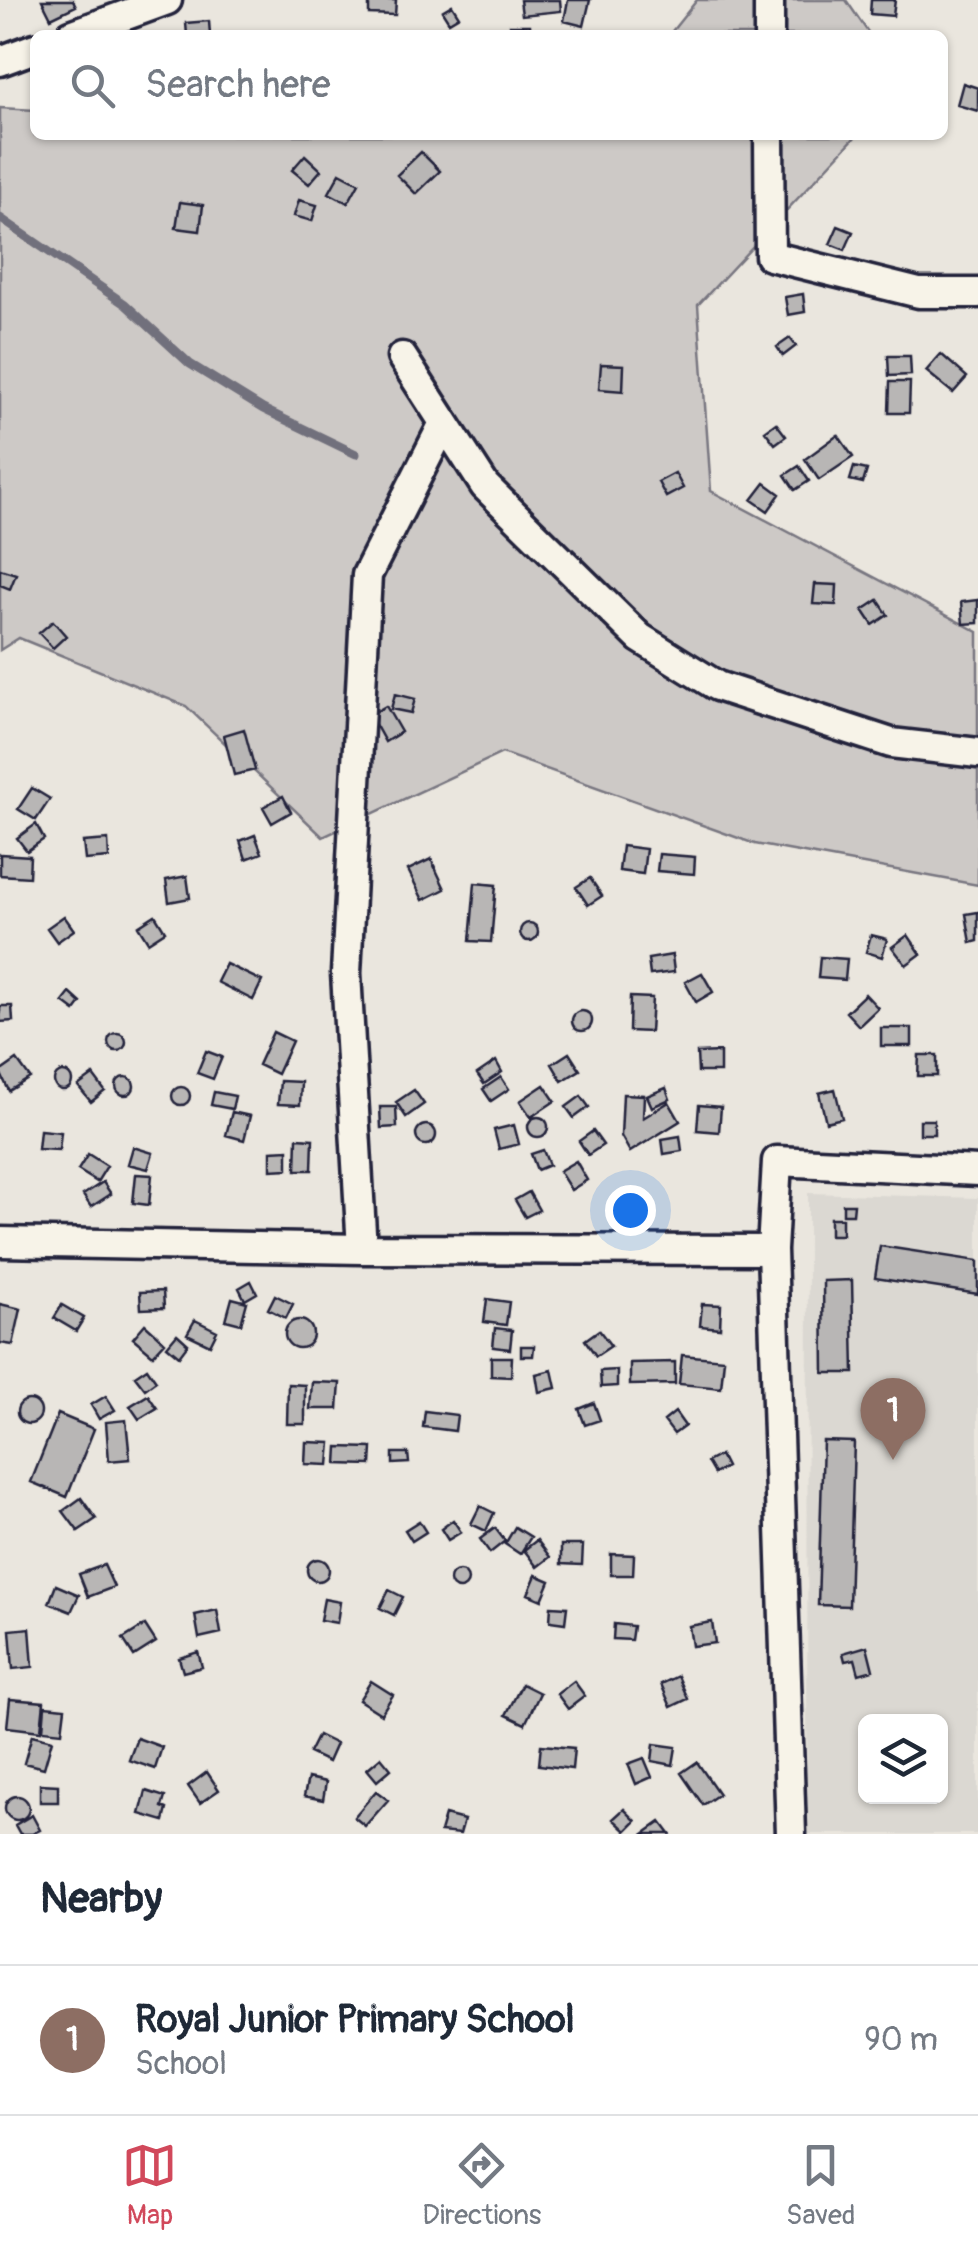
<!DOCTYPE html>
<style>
:root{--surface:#fff;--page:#f2f2f3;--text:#1f2937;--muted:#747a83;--line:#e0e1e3;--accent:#d1495b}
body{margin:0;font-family:Pangolin,sans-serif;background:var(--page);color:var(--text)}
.controls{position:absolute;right:30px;bottom:30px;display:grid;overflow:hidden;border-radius:15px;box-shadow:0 2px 8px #0004}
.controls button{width:90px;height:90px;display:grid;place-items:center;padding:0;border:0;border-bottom:2px solid var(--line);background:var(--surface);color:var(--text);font:50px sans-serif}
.you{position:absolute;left:630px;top:1210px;width:35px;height:35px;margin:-25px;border:8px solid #fff;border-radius:50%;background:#1a73e8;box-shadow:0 0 0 15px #1a73e833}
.badge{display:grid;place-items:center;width:65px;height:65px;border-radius:50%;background:var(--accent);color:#fff;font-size:32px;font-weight:700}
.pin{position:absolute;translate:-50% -82px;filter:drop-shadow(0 2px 5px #0008)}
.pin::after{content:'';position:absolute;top:52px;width:35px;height:30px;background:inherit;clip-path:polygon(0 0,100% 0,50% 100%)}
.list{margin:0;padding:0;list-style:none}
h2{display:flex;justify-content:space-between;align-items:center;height:130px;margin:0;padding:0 40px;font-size:42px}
h2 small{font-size:32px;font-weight:400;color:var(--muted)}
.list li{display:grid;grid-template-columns:65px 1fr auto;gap:30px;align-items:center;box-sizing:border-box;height:150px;padding:0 40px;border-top:2px solid var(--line)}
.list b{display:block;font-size:38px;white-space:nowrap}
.list p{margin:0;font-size:32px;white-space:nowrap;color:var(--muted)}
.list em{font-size:32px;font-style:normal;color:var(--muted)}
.icon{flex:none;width:55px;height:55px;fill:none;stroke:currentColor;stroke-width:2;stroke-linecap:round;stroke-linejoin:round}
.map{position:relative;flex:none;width:978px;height:1834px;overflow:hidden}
.search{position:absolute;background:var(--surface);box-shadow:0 2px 8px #0004;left:30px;right:30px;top:30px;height:110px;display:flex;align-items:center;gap:25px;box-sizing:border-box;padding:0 35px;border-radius:15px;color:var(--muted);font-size:38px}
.sheet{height:280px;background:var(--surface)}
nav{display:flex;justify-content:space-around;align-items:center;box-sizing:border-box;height:140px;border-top:2px solid var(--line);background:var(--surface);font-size:28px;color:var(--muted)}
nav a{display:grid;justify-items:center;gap:5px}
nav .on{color:var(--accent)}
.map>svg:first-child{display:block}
.built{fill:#dbd8d2;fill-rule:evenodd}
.green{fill:#cdc9c6;stroke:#787680;stroke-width:2.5}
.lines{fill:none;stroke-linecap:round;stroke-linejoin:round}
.stream{stroke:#716f7b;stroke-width:9}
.building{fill:#b8b6b5;stroke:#22223b;stroke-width:2.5}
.minor-casing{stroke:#22223b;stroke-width:35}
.minor{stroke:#f7f3e8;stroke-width:28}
</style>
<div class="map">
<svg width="978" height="1834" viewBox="0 0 978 1834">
<rect width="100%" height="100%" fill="#eae6de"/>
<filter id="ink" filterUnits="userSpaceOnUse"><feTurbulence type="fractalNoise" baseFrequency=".01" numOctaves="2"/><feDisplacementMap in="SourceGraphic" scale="20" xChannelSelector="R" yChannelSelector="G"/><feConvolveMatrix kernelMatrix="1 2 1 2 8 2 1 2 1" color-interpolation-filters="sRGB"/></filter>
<g filter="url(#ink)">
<path class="built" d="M808,1193L978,1198V1834H807ZM866,1722H940V1796H866Z"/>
<path class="green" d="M697,0H846L870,35H669Z
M0,108L35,110V135H857L698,305L711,491L978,632V885L755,844L502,753L323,837L186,706L19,638L0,650Z"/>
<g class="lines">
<path class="stream" d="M0,218L125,304L190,364L263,409L356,454"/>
</g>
<path class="building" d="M42,0H73L76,6L51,18Z
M369,0H396L395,15L369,14Z
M520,0H560L561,11L522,15Z
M568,0H590L584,26L564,21Z
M871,0H895L893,16L870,14Z
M452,5L459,16L449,22L442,11Z
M209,21L210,35H187L186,23Z
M510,25H530L531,35H510Z
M963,83L978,88V111L957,105Z
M421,152L440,171L416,194L397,175Z
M305,155L321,170L309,184L292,170Z
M340,173L359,183L348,203L329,193Z
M299,200L317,205L312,221L294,216Z
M180,202L203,205L200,231L176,228Z
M838,226L853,232L845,250L830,244Z
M803,294L805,312L788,315L785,297Z
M790,338L796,346L783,356L777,347Z
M941,354L967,377L953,393L926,371Z
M888,356H910L911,375L889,376Z
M601,364L624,365L623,391L599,389Z
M890,382H910L909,413H889Z
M776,423L786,436L775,444L765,431Z
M838,435L853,457L819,480L805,459Z
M799,466L809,481L795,490L785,475Z
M854,467L867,470L863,483L850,480Z
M675,473L683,488L666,497L658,482Z
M765,483L780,494L768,511L752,500Z
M0,569L16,574L10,589L0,585Z
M815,584L837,585L836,605L813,604Z
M878,600L888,615L873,625L863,610Z
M978,600V623L963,624L961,602Z
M53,621L66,636L53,648L39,633Z
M395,694L415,699L411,713L391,709Z
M386,706L401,732L385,742L370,715Z
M244,729L255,770L234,775L224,735Z
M32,788L50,799L36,820L18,809Z
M283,796L291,812L272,823L263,807Z
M36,824L44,839L27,851L17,838Z
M255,835L262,853L246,859L240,841Z
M108,840L109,858L85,860L83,842Z
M622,846L646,849L643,874L619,871Z
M0,854L30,856L29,877L0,875Z
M659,854L695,857L694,874L657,871Z
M431,859L445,889L423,900L408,870Z
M187,876L190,898L169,902L166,880Z
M590,878L602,896L588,905L576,887Z
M475,883L496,885L491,942L470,941Z
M978,912V941L971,943L966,914Z
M155,915L165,931L148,942L138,926Z
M64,916L74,930L57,942L47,928Z
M520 932a9 9 0 1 1 18 0a9 9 0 1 1-18 0Z
M871,935L887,939L882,957L866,952Z
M908,935L921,954L906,965L892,947Z
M672,955L674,972L650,975L648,959Z
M820,957L847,959L845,980L818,978Z
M226,964L262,981L253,1000L217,982Z
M702,973L713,992L696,1002L685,982Z
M70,993L81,1003L75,1011L63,1002Z
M865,994L878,1008L859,1026L846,1012Z
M630,997L652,998L650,1032L629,1031Z
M0,1006H12L13,1021L0,1022Z
M572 1021a10 10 0 1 1 20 0a10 10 0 1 1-20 0Z
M881,1028H912V1046H881Z
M273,1032L292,1041L277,1074L258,1065Z
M108 1042a9 9 0 1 1 18 0a9 9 0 1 1-18 0Z
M206,1051L222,1057L213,1079L197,1073Z
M720,1052V1072H698L697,1053Z
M569,1053L580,1070L562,1081L552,1064Z
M919,1055H937V1076H918Z
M17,1060L30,1078L9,1091L0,1072Z
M496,1061L502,1072L484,1084L477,1074Z
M54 1081a9 9 0 1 1 18 0a9 9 0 1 1-18 0Z
M93,1075L105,1091L91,1102L78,1086Z
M501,1077L509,1089L491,1101L483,1089Z
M116 1086a9 9 0 1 1 18 0a9 9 0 1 1-18 0Z
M280,1081L301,1082L300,1105L278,1104Z
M544,1085L555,1101L531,1117L520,1101Z
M172 1096a9 9 0 1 1 18 0a9 9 0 1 1-18 0Z
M666,1088L670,1099L652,1107L647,1096Z
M835,1089L842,1118L826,1122L819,1093Z
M414,1090L424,1104L406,1117L396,1102Z
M214,1092L235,1096L232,1109L211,1105Z
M623,1094L644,1095L643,1118L669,1102L680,1121L630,1152L621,1136Z
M581,1096L589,1107L574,1118L566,1107Z
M699,1105L721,1107L719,1132L697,1130Z
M380,1107H396L397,1127L381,1128Z
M232,1112L250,1116L244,1140L226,1135Z
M528 1127a10 10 0 1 1 20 0a10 10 0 1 1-20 0Z
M920,1120H934V1134H920Z
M514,1125L519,1144L499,1149L494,1130Z
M416 1135a10 10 0 1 1 20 0a10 10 0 1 1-20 0Z
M40,1130L61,1132L59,1150L38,1149Z
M593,1131L603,1145L588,1155L579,1141Z
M680,1136L682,1151L664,1154L662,1139Z
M297,1138L313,1139L312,1170H296Z
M133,1147L153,1153L148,1169L128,1164Z
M288,1150V1169L271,1170V1151Z
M543,1150L549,1165L537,1170L531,1154Z
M88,1154L107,1166L97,1182L78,1170Z
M576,1161L587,1180L571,1190L559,1171Z
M136,1174L152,1175L149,1205L133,1203Z
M103,1182L111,1194L91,1207L83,1195Z
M529,1192L539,1210L525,1217L515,1200Z
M843,1204H854L853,1214H843Z
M830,1218H842V1235H830Z
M880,1246L978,1261V1294L875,1278Z
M852,1280L854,1373H824L823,1281Z
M251,1281L257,1293L245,1300L239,1288Z
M163,1291L164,1308L141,1309L140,1292Z
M275,1295L293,1304L286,1318L268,1309Z
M232,1298L247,1302L241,1324L226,1320Z
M487,1299L509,1302L506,1325L484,1322Z
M0,1304L21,1309L13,1345L0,1343Z
M702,1304L721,1305L720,1328L700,1326Z
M62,1305L84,1318L76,1331L54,1318Z
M195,1320L217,1331L210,1345L187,1334Z
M285 1334a14 14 0 1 1 28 0a14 14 0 1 1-28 0Z
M145,1324L165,1342L153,1355L133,1338Z
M495,1328L512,1330L510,1349L493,1347Z
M599,1330L611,1346L596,1356L585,1340Z
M177,1334L188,1344L179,1356L167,1346Z
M521,1346H534L533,1356H521Z
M682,1355L724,1359L721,1388L679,1384Z
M491,1357H512L511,1377L491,1376Z
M675,1362V1384L630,1385V1363Z
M147,1368L156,1381L145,1389L135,1376Z
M552,1370L556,1388L539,1392L536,1374Z
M617,1370V1386L601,1387L600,1371Z
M312,1382L340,1383L338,1409H310Z
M288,1384L305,1385V1424H287Z
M148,1395L157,1408L139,1419L130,1406Z
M106,1396L115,1410L99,1419L91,1405Z
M17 1412a12 12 0 1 1 24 0a12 12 0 1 1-24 0Z
M594,1403L600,1420L585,1425L579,1409Z
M425,1411L457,1415L455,1431L423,1427Z
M675,1412L685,1426L674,1434L664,1421Z
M58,1414L94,1429L67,1497L31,1482Z
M126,1420L130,1459L109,1461L106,1422Z
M823,1441L854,1442L849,1606L818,1605Z
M306,1442L331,1443L329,1465L305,1464Z
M338,1447L372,1448L371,1465L337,1464Z
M393,1453H408L409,1463L393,1464Z
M720,1455L726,1467L714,1474L707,1462Z
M81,1498L96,1519L78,1531L63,1511Z
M480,1506L494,1513L486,1531L471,1524Z
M453,1520L461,1532L448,1540L441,1529Z
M419,1521L426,1532L412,1541L405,1530Z
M515,1527L531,1537L520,1554L505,1544Z
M495,1528L505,1541L490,1553L480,1539Z
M537,1540L550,1557L537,1567L524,1550Z
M561,1545H583L582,1565L561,1564Z
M611,1554L634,1555L633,1575H611Z
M307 1570a11 11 0 1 1 22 0a11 11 0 1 1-22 0Z
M104,1565L114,1587L88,1597L79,1574Z
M450 1580a9 9 0 1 1 18 0a9 9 0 1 1-18 0Z
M536,1575L550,1581L542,1600L528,1594Z
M56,1585L79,1595L71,1612L49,1603Z
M389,1590L403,1597L394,1615L380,1608Z
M324,1599L340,1602L337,1623L320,1620Z
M551,1606L567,1607L565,1623L550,1621Z
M217,1610L221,1633L199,1638L195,1615Z
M712,1622L715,1643L692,1646L689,1626Z
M614,1624L633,1626L631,1640L613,1639Z
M145,1625L156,1642L134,1656L123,1639Z
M30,1628L33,1667L13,1669L10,1630Z
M867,1646L873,1670L859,1674L855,1659L845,1661L843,1653Z
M198,1652L202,1667L183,1672L179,1658Z
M678,1676L688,1699L671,1707L661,1684Z
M371,1681L393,1695L381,1714L359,1700Z
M574,1681L585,1696L568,1709L557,1694Z
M522,1684L540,1693L525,1724L506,1715Z
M10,1699L44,1702L41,1731L7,1727Z
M45,1706L65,1708L62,1732L43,1730Z
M32,1735L52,1740L44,1768L24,1763Z
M318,1735L336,1744L328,1762L309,1753Z
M137,1738L162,1747L155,1769L129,1760Z
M654,1744L676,1747L673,1765L652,1761Z
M541,1745L574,1748L572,1769L539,1765Z
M381,1757L391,1769L377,1781L367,1769Z
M644,1758L652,1777L636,1784L628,1764Z
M697,1762L719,1794L703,1805L681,1773Z
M207,1772L219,1790L200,1803L188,1786Z
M308,1778L326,1782L323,1800L304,1796Z
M40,1784L58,1785V1802H40Z
M146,1791L165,1797L162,1807L167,1809L164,1821L140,1814Z
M376,1791L388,1800L365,1826L354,1817Z
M5 1808a12 12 0 1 1 24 0a12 12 0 1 1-24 0Z
M624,1809L636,1821L626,1831L613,1819Z
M32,1815L40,1830L32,1834H20L15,1825Z
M445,1815L464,1820L460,1834L440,1832Z
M661,1822L670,1834H644Z"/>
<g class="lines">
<g class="minor-casing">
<path id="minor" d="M769,0V35
M71,35L167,0
M0,61L35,48
M769,135L770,256L919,293H978
M402,357L485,486L640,638L717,686L891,743L978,753
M0,1242L362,1249L772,1250
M362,1249L346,973L367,575L443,425
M791,1834L772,1250L777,1161L978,1171"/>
</g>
<use href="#minor" class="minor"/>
</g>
</g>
</svg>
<div class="controls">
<button><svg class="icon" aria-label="layers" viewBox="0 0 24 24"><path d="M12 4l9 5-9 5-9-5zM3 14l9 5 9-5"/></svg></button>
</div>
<div class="you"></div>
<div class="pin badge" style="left:893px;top:1460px;background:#8d6e63">1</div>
<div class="search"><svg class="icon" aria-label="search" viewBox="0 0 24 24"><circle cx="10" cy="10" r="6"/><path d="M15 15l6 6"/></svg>Search here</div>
</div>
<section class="sheet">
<h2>Nearby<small></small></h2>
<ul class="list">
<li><span class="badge" style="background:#8d6e63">1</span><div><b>Royal Junior Primary School</b><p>School</p></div><em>90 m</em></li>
</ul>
</section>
<nav>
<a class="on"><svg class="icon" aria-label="map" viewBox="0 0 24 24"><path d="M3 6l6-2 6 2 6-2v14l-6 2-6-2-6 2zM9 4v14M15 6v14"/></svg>Map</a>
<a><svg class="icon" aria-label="directions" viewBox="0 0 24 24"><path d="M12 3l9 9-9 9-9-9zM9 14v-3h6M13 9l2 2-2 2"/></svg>Directions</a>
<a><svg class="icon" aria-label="saved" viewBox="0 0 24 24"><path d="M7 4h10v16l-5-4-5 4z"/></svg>Saved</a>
</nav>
